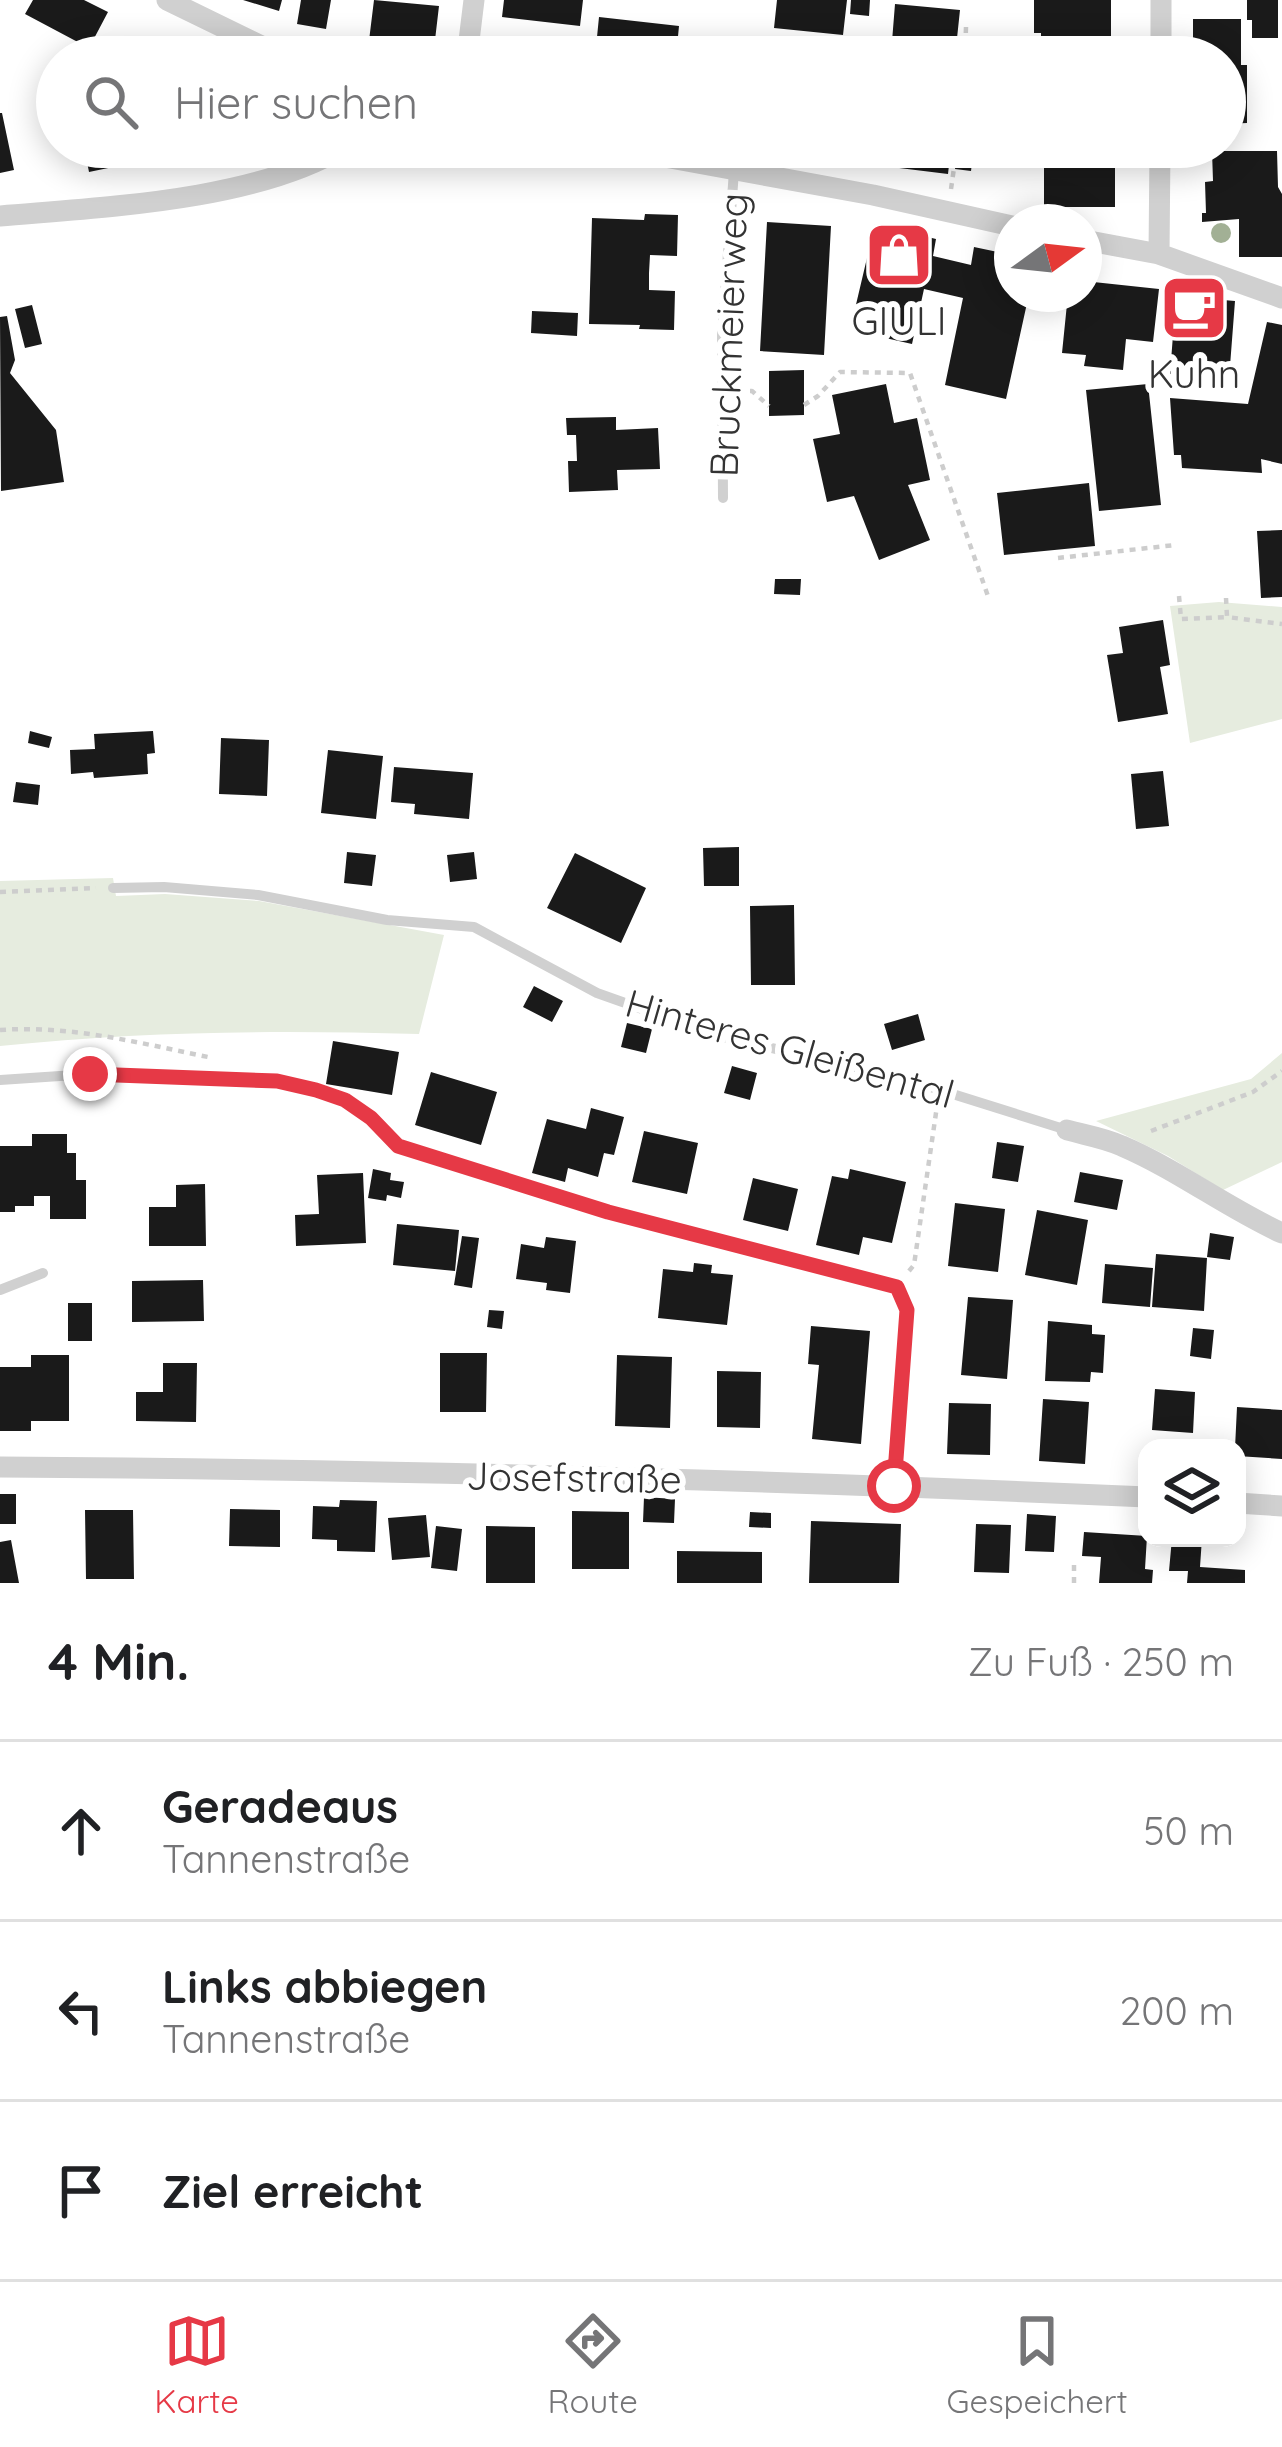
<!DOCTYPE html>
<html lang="de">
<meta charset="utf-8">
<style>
:root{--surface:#fff;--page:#f6f6f6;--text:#202124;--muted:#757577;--line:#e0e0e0;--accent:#e63946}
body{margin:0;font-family:Quicksand,sans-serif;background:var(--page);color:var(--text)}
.controls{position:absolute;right:36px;bottom:36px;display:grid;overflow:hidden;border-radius:24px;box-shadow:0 6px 30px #0003}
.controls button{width:108px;height:108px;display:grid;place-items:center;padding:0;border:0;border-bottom:3px solid var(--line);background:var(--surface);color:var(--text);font:60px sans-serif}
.compass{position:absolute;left:994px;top:204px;width:108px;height:108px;border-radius:50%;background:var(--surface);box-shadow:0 6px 30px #0003;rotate:75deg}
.stop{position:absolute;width:36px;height:36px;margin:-27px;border:9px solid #e63946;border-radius:50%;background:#fff}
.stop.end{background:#e63946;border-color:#fff;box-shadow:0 3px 12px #0008}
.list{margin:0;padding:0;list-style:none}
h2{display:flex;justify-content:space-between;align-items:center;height:156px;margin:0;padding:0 48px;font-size:51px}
h2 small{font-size:39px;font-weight:400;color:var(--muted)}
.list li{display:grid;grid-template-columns:78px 1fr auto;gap:36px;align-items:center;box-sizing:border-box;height:180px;padding:0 48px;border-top:3px solid var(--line)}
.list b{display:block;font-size:45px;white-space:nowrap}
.list p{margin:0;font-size:39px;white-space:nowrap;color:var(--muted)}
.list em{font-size:39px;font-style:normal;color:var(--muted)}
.icon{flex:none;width:66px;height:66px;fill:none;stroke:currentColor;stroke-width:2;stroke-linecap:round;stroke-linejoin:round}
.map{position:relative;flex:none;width:1282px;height:1583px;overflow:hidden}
.search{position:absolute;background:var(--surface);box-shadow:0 6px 30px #0003;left:36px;right:36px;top:36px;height:132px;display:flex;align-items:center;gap:30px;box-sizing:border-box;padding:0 42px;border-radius:66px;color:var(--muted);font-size:45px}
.sheet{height:696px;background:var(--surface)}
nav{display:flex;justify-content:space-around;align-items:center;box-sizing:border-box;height:168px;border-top:3px solid var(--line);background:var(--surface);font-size:33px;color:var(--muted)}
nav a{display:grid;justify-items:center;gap:6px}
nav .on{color:var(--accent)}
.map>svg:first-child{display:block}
.green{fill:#e6ecdf}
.building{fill:#1a1a1a}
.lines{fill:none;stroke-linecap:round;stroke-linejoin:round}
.path{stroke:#cdcdcd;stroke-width:4.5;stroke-dasharray:6 6;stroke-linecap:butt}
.lane{stroke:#d0d0d0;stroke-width:10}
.street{stroke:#d0d0d0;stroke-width:21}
.tree{fill:#a2b095}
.route{stroke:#e63946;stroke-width:15}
.labels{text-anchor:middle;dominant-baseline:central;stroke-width:12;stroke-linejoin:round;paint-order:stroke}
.poi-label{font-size:39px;fill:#333;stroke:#fff}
.street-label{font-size:39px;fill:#333;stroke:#fff}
</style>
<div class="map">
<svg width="1282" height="1583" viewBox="0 0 1282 1583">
<rect width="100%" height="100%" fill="#fff"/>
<path class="green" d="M1219,602L1282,607V719L1190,743L1170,606Z
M113,878L116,896L165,894L259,901L444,935L419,1034C277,1030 141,1031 0,1046V881Z
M1282,1053V1162L1223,1190L1168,1156L1096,1121L1251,1079Z"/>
<path class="building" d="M33,0H84L108,12L89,48L25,14Z
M243,0H282L279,11Z
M301,0H331L326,29L297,24Z
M374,0L439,6L433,57H367Z
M504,0H583L580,26L502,17Z
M777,0H847L843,35L774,28Z
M851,0H870L869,16L850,14Z
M1034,0H1111V57H1034V44H1041V33H1034Z
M1247,0H1278V38H1252V20H1247Z
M895,4L960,10L955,57L891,54Z
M599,17L679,26L676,57H595Z
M1193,19H1241V65H1247V123L1225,124V57H1193Z
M0,113H2L14,170L0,173Z
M84,147H134L137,162L89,172Z
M192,147H264V149L195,163Z
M893,147H951L948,174L891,167Z
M958,147H974L971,171L955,169Z
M1044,147H1115V207H1044Z
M1212,151H1277L1278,187L1282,194V257H1239V219L1202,222V213H1206L1205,182L1213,181Z
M645,214L678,215L677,256L650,255L649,273V290L675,291L674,330L639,329L640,325L589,324L592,218L644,220Z
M767,222L831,226L824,355L760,351Z
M875,224L936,239L933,256L971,265L974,247L1012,255V294H1029L1006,399L945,385L963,298L924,289L912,344L850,330Z
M1084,281L1159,289L1153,342L1126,339L1123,370L1084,366L1086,355L1062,353L1068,294H1084Z
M1176,296L1235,301L1229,379L1170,374Z
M32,305L42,344L25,348L15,309Z
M532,311L578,313L577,336L531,333Z
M7,316L15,360L10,373L56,430L64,482L1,491L0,317Z
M1267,322L1282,325V464L1261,459L1262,473L1182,468L1181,455H1174L1170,398L1248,404Z
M804,370V415L769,416V371Z
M886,384L894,423L917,418L930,480L908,485L930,540L879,560L854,496L827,502L813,439L840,434L832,395Z
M1148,384L1161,505L1099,511L1086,390Z
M616,417V430L658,428L660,469L617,470L618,490L569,492L568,461H577L576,435H567L566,418Z
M1089,483L1095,546L1004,555L997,493Z
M1282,530V597L1261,598L1257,531Z
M775,579H801L800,595L774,594Z
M1163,620L1170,665L1160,667L1168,714L1118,722L1107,655L1123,653L1119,627Z
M30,731L52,737L49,748L28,743Z
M153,731L155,753L147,754L148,774L94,778L93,772L71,774L70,750L95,749L94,734Z
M221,738L269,740L267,796L219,794Z
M328,750L383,756L376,819L321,813Z
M394,767L473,773L469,819L414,814L415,804L391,802Z
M1163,771L1169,826L1136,829L1131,774Z
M16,782L40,785L38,805L13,802Z
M739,847V886H704L703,848Z
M347,852L376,855L372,886L344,883Z
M474,852L477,879L450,882L447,855Z
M575,853L646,888L621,943L547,908Z
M794,905L795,985H751L750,906Z
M534,986L563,1001L552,1022L523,1007Z
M918,1014L925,1040L892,1050L884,1024Z
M627,1023L652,1029L646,1053L621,1047Z
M333,1041L399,1052L392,1095L326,1084Z
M732,1066L757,1073L750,1100L724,1093Z
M431,1072L497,1092L481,1145L415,1125Z
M591,1108L624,1117L614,1155L604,1153L598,1177L568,1168L565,1182L532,1173L547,1119L586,1129Z
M644,1131L698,1143L687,1194L632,1182Z
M32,1134H67V1153H76V1180H86V1219H50V1196H34V1206H15V1212H0V1146H32Z
M997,1142L1024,1146L1018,1182L992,1178Z
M373,1169L391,1173L390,1180L404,1182L401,1198L387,1195L386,1201L368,1198Z
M850,1169L906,1182L892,1243L863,1237L859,1255L816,1245L832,1176L848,1179Z
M1080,1172L1123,1180L1117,1210L1074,1202Z
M363,1173L366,1243L296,1246L295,1215L319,1214L317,1175Z
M753,1178L798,1189L788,1231L743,1220Z
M205,1184L206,1246H149V1207H176V1185Z
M955,1203L1005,1209L998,1272L948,1266Z
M1037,1210L1088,1220L1077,1285L1025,1275Z
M397,1224L459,1230L455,1271L393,1265Z
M1210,1233L1234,1237L1230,1260L1207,1257Z
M462,1236L479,1238L472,1288L454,1285Z
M546,1237L576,1241L570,1293L546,1290L547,1283L516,1279L521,1244L544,1248Z
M1156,1254L1207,1258L1204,1311L1152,1307Z
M694,1263L712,1265L711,1273L733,1275L727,1325L658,1318L663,1269L693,1272Z
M1105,1264L1153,1268L1150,1307L1102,1303Z
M203,1280L204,1321L132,1322V1281Z
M968,1297L1013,1300L1007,1379L961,1375Z
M68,1303H92V1341H68Z
M489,1310L504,1311L502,1329L487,1327Z
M1048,1321L1092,1325V1334L1105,1335L1103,1373L1091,1372L1090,1382L1045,1381Z
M811,1326L870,1331L861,1444L812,1439L819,1365L808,1364Z
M1193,1328L1214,1330L1211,1359L1190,1356Z
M440,1353H487L486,1412H440Z
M31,1355H69V1421H31V1431H0V1367H31Z
M617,1355L672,1357L670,1428L615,1426Z
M163,1363H197L196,1422L136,1421V1392H163Z
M717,1371L761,1372L760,1428L717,1427Z
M1155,1389L1195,1392L1193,1433L1152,1430Z
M1043,1399L1089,1402L1085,1464L1039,1461Z
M949,1403L991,1404L990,1455L947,1454Z
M1237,1407L1282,1410V1459L1237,1456V1448H1235Z
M0,1494H16V1524H0Z
M644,1497L675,1499L674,1523L643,1522Z
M340,1500L377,1501L375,1552L337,1551V1540L312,1539L313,1506L339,1507Z
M230,1509L280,1510V1547L229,1546Z
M85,1510H133L134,1579H86Z
M572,1511L629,1512V1569H572Z
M750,1512L771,1513V1528L749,1527Z
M1027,1514L1056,1516L1054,1552L1025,1551Z
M426,1515L430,1557L392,1560L388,1518Z
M811,1521L901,1524L899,1583H809Z
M976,1524L1011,1525L1009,1573L974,1572Z
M436,1526L462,1529L457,1571L431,1568Z
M486,1526L535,1527V1583H486Z
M1084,1532L1147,1536L1145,1569L1153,1570L1152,1583H1099L1101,1557L1082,1556Z
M1172,1538H1202L1200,1567L1245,1570V1583H1187L1188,1571H1169Z
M11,1540L19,1583H0V1542Z
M677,1551L762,1552V1583H677Z"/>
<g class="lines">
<path class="path" d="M965,57L966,27
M951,189L957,147
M738,391H752L769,406
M804,405L818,396L840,372L910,373L989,599
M1058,558L1175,545
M1179,596L1181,619L1227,617
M1226,598L1227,617L1282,624
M0,892L96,888
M0,1030C71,1025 139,1043 208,1057
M1151,1131L1253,1092L1282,1071
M909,1271L914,1265L937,1106
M1074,1583V1564"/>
<path class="lane" d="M723,498L722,335L734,171
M113,888L164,887L258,895L387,920L474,927L597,993L718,1036L892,1075L1067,1130
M0,1080L90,1074L277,1081L316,1090L345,1099L371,1118L399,1146L608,1212L897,1287L906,1310L894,1486
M0,1290L43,1273"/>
<path class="street" d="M167,0L284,57
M467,57L474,0
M1161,57V0
M610,147L873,195L1012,226
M0,216C104,207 255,201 344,147
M1084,240L1159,254L1282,298
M1159,254L1160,147
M1067,1130C1085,1135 1105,1138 1122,1146C1178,1170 1227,1208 1282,1233
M0,1467C382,1469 765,1480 1147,1497
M1237,1503L1282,1506"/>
</g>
<circle class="tree" cx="1221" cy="233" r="10"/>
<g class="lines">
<path class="route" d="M90,1074L277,1081L316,1090L345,1100L371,1118L398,1146L608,1212L897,1287L907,1310L894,1486"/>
</g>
<defs>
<g id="shop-square" transform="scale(3.45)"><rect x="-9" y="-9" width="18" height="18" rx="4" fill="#e63946" stroke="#fff"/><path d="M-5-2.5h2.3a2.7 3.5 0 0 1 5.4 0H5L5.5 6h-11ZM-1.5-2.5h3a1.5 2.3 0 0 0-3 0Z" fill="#fff"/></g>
<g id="cafe-square" transform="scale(3.45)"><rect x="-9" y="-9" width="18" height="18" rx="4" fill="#e63946" stroke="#fff"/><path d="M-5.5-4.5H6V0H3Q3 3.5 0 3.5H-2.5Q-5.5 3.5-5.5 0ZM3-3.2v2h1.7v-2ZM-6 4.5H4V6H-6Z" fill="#fff"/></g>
</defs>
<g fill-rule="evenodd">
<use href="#shop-square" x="899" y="255"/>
<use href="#cafe-square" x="1194" y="308"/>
</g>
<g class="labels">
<g class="poi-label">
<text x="899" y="320">GIULI</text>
<text x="1194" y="373">Kuhn</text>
</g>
<g class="street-label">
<text transform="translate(728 335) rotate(-88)">Bruckmeierweg</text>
<text transform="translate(790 1048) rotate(16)">Hinteres Gleißental</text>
<text transform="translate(574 1477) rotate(1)">Josefstraße</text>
</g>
</g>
</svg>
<div class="controls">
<button><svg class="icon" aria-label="layers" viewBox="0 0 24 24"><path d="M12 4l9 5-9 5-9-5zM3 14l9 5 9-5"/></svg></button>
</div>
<svg class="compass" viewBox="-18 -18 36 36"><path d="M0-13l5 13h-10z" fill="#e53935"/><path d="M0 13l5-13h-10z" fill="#757577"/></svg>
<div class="stop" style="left:894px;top:1486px"></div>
<div class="stop end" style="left:90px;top:1074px"></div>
<div class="search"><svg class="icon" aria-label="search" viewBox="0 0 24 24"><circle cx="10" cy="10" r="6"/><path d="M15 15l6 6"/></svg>Hier suchen</div>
</div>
<section class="sheet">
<h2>4 Min.<small>Zu Fuß · 250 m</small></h2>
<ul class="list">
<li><svg class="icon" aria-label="ahead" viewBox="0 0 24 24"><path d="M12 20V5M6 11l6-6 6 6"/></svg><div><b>Geradeaus</b><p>Tannenstraße</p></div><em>50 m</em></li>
<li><svg class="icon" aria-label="left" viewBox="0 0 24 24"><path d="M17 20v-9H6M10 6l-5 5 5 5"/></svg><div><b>Links abbiegen</b><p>Tannenstraße</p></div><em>200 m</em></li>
<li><svg class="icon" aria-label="arrive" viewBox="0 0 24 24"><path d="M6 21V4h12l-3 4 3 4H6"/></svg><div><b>Ziel erreicht</b></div></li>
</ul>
</section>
<nav>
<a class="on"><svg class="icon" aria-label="map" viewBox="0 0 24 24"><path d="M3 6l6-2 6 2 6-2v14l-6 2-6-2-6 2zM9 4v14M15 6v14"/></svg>Karte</a>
<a><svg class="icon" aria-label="directions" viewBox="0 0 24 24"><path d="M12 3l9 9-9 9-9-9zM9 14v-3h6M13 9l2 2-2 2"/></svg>Route</a>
<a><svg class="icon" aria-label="saved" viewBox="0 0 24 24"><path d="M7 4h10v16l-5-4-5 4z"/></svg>Gespeichert</a>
</nav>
